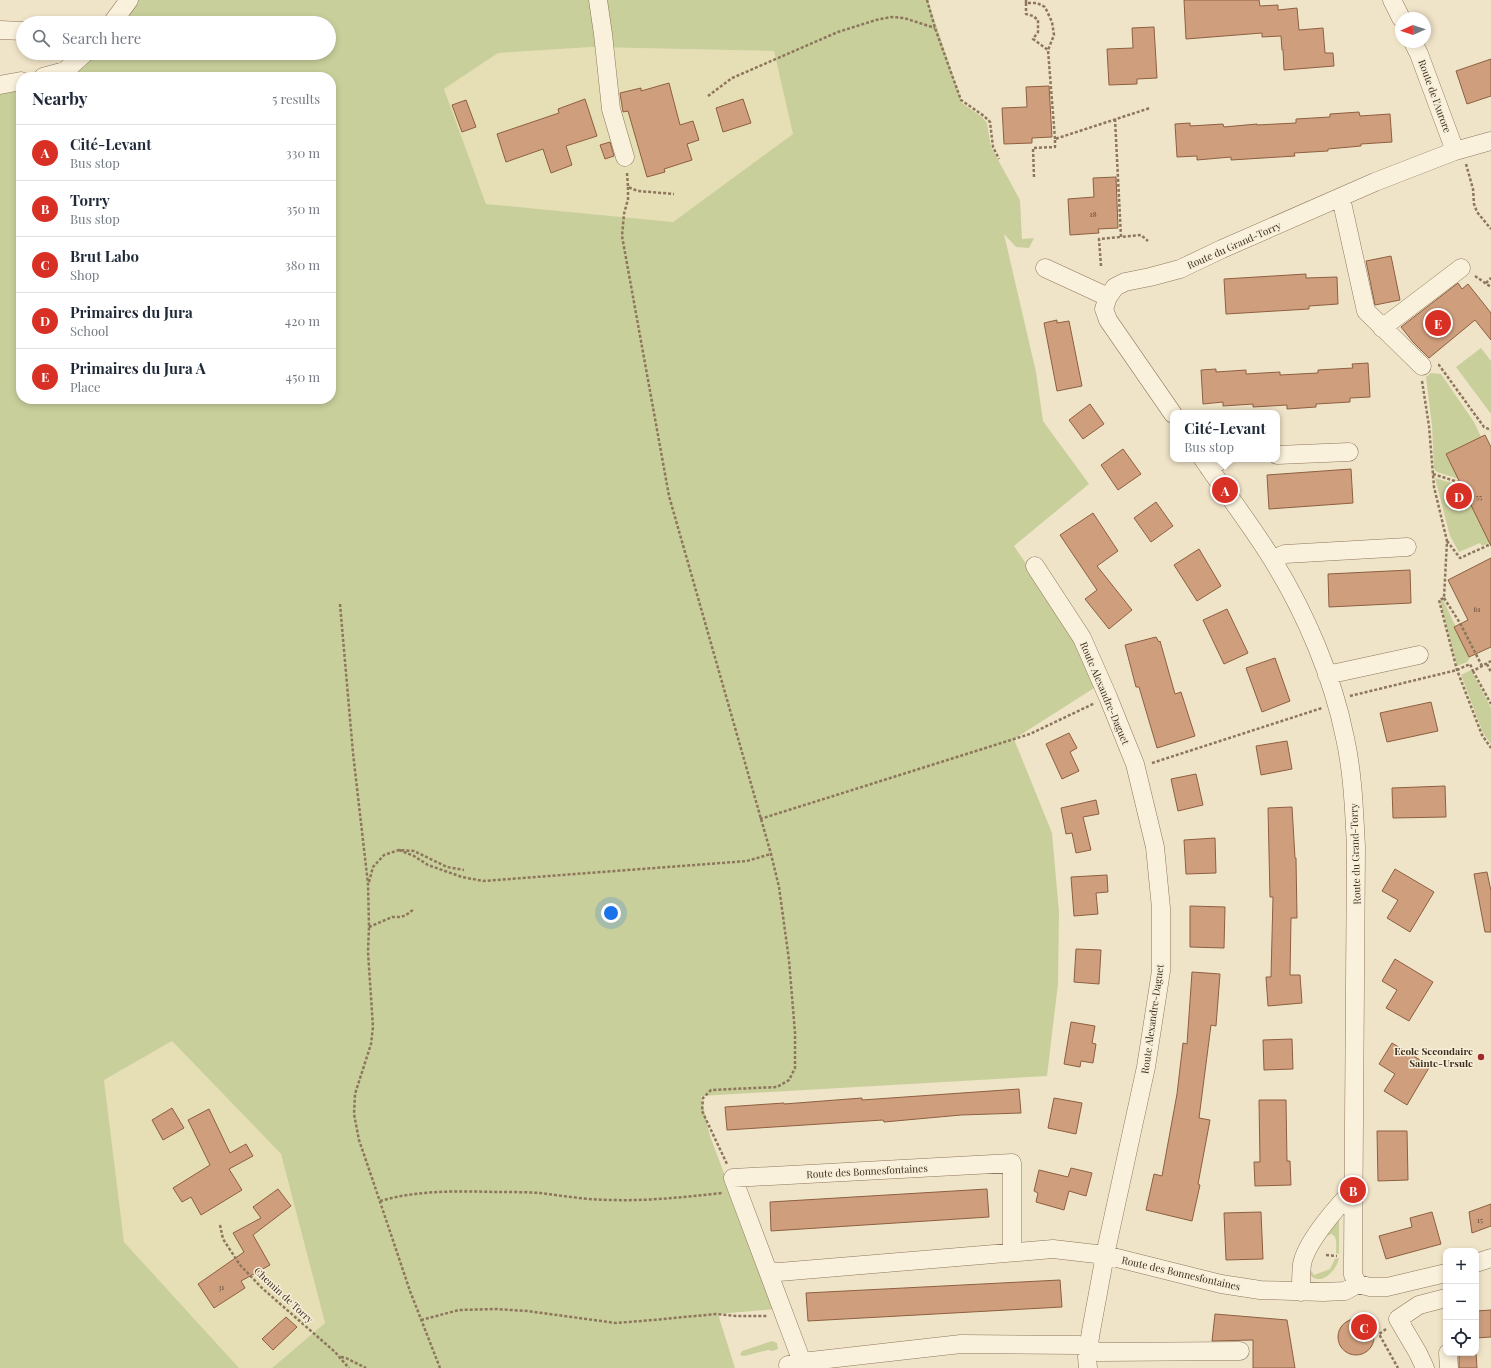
<!DOCTYPE html>
<meta charset="utf-8">
<style>
:root{--surface:#fff;--page:#f2f2f3;--text:#1f2937;--muted:#747a83;--line:#e0e1e3;--accent:#d93025}
body{margin:0;font-family:"Playfair Display",serif;background:var(--page);color:var(--text)}
.controls{position:absolute;right:12px;bottom:12px;display:grid;overflow:hidden;border-radius:8px;box-shadow:0 2px 6px #0003}
.controls button{width:36px;height:36px;display:grid;place-items:center;padding:0;border:0;border-bottom:1px solid var(--line);background:var(--surface);color:var(--text);font:20px sans-serif}
.compass{position:absolute;left:1395px;top:12px;width:36px;height:36px;border-radius:50%;background:var(--surface);box-shadow:0 2px 6px #0003;rotate:267deg}
.you{position:absolute;left:611px;top:913px;width:14px;height:14px;margin:-10px;border:3px solid #fff;border-radius:50%;background:#1a73e8;box-shadow:0 0 0 6px #1a73e833}
.badge{display:grid;place-items:center;width:26px;height:26px;border-radius:50%;background:var(--accent);color:#fff;font-size:13px;font-weight:700}
.pin{position:absolute;translate:-50% -50%;border:2px solid #fff;box-shadow:0 1px 4px #0006}
.popup{position:absolute;left:1170px;top:410px;width:110px;height:52px;box-sizing:border-box;display:grid;place-content:center;border-radius:8px;background:var(--surface);filter:drop-shadow(0 1px 3px #0005);font-size:13px;white-space:nowrap;color:var(--muted)}
.popup b{font-size:15px;color:var(--text)}
.popup::after{content:'';position:absolute;left:50%;top:100%;margin-left:-8px;border:8px solid transparent;border-top-color:var(--surface)}
.list{margin:0;padding:0;list-style:none}
h2{display:flex;justify-content:space-between;align-items:center;height:52px;margin:0;padding:0 16px;font-size:17px}
h2 small{font-size:13px;font-weight:400;color:var(--muted)}
.list li{display:grid;grid-template-columns:26px 1fr auto;gap:12px;align-items:center;box-sizing:border-box;height:56px;padding:0 16px;border-top:1px solid var(--line)}
.list b{display:block;font-size:15px;white-space:nowrap}
.list p{margin:0;font-size:13px;white-space:nowrap;color:var(--muted)}
.list em{font-size:13px;font-style:normal;color:var(--muted)}
.icon{flex:none;width:22px;height:22px;fill:none;stroke:currentColor;stroke-width:2;stroke-linecap:round;stroke-linejoin:round}
.map{position:relative;flex:none;width:1491px;height:1368px;overflow:hidden}
.search{position:absolute;background:var(--surface);box-shadow:0 2px 6px #0003;left:16px;top:16px;width:320px;height:44px;display:flex;align-items:center;gap:10px;box-sizing:border-box;padding:0 14px;border-radius:22px;color:var(--muted);font-size:15px}
.panel{position:absolute;background:var(--surface);box-shadow:0 2px 6px #0003;left:16px;top:72px;width:320px;height:332px;border-radius:16px}
.map>svg:first-child{display:block}
.farmland{fill:#e6deb5}
.green{fill:#c9cf9b;fill-rule:evenodd}
.building{fill:#cf9f7d;stroke:#8d5f41}
.lines{fill:none;stroke-linecap:round;stroke-linejoin:round}
.minor-casing{stroke:#8d765c;stroke-width:19}
.path{stroke:#8d765c;stroke-width:2.5;stroke-dasharray:3 2;stroke-linecap:butt}
.minor{stroke:#faf1dc;stroke-width:18}
.poi-dot{fill:#9e2a2b;stroke:#f7eed8;stroke-width:1.5}
.labels{text-anchor:middle;dominant-baseline:central;stroke-width:3;stroke-linejoin:round;paint-order:stroke}
.number-label{font-size:8px;fill:#624a37}
.street-label{font-size:10px;fill:#3d2e20;stroke:#f7eed8}
.poi-label{font-size:10px;font-weight:bold;fill:#3d2e20;stroke:#f7eed8;text-anchor:end}
</style>
<div class="map">
<svg width="1491" height="1368" viewBox="0 0 1491 1368">
<rect width="100%" height="100%" fill="#f0e4c8"/>
<path class="farmland" d="M592,47L775,51L794,134L673,222L486,204L444,89L498,53Z
M172,1041L281,1154L325,1323L272,1368H239L124,1242L104,1080Z"/>
<path class="green" d="M129,0H928L962,103L982,117L987,123L991,147L1020,200L1022,239L1034,238L1029,248L1016,247L1004,234L1036,372L1043,421L1089,484L1014,546L1091,659L1102,683L1014,739L1052,833L1059,912L1058,984L1047,1076L701,1096L710,1136L775,1309L718,1314L735,1368H272L325,1323L281,1154L172,1041L104,1080L124,1242L239,1368H0V85L21,81V399H331V77H43L85,53H329V23H112ZM592,47L774,51L793,134L673,222L486,204L444,89L498,53Z
M1481,348L1491,361V414L1456,367Z
M1431,373L1441,374L1474,422L1483,441L1491,542L1482,546L1480,543L1459,552L1450,536L1435,478L1465,487L1462,480L1437,472L1434,469L1432,426L1426,377Z
M1443,599L1470,658L1467,662L1457,666L1440,601Z
M1471,670L1491,708V744L1483,733L1461,675Z
M1339,1217V1254L1336,1253C1336,1246 1338,1236 1331,1234L1322,1239Z
M1339,1258C1337,1270 1321,1287 1310,1275V1269L1314,1275L1330,1269L1335,1259Z
M772,1341L777,1343L778,1349L773,1351L768,1350L744,1356L740,1355L742,1351Z"/>
<path class="building" d="M1184,0H1259L1260,6L1278,5V10L1297,8L1299,30L1323,28L1325,53H1333L1334,66L1284,70L1283,50H1282L1281,36L1262,37V33L1186,39Z
M1154,27L1157,78L1137,79V84L1109,85L1107,49L1133,48L1132,28Z
M1491,59V96L1467,104L1456,71Z
M669,83L680,125L693,121L699,140L687,144L692,160L664,169L665,172L647,177L628,111L623,112L620,93L641,88V91Z
M1049,86L1052,137L1032,138V143L1004,144L1002,108L1027,107L1026,87Z
M585,99L597,136L566,146L572,165L551,173L543,149L506,162L497,134L559,113L558,109Z
M743,99L751,123L723,132L716,108Z
M466,100L476,127L462,132L452,105Z
M1359,112L1360,116L1390,114L1392,142L1361,144V146L1328,149V151L1294,153L1295,156L1231,160V157L1197,160V156L1177,157L1175,124L1190,123V126L1223,124L1224,127L1257,124V125L1296,123V119L1330,117V114Z
M610,142L614,156L605,159L600,145Z
M1116,177L1118,228L1098,229L1099,233L1070,235L1068,199L1094,197L1093,178Z
M1391,256L1400,300L1375,305L1366,261Z
M1306,274V278L1337,277L1338,304L1309,306V309L1226,314L1224,279Z
M1458,283L1462,289L1468,284L1491,313V340L1475,320L1429,358L1413,342L1401,327Z
M1057,320V323L1069,321L1082,386L1057,391L1044,323Z
M1368,363L1370,397L1350,398V402L1316,404V407L1287,409V405L1253,407V404L1223,406V402L1203,404L1201,370L1216,369V372L1246,370V374L1280,372V375L1318,373V370L1353,368L1352,364Z
M1090,404L1104,424L1083,439L1069,420Z
M1485,435L1491,447V546L1446,454Z
M1123,449L1141,474L1118,490L1101,465Z
M1351,469L1353,503L1269,509L1267,475Z
M1156,502L1173,526L1151,542L1134,518Z
M1093,513L1118,551L1097,566L1132,610L1109,629L1085,599L1097,590L1060,535Z
M1199,549L1221,586L1197,601L1174,565Z
M1491,558V647L1469,657L1454,627L1468,620L1448,580Z
M1410,570L1411,603L1329,607L1328,574Z
M1227,609L1248,653L1224,664L1203,620Z
M1156,637L1159,642L1160,641L1175,694L1181,692L1195,736L1157,748L1139,687H1136L1125,645Z
M1275,658L1290,701L1262,712L1246,668Z
M1431,702L1438,731L1387,742L1380,713Z
M1069,733L1077,748L1070,752L1079,771L1062,779L1046,744Z
M1287,741L1292,769L1261,775L1256,746Z
M1196,774L1203,805L1178,811L1171,779Z
M1445,786L1446,817L1393,818L1392,788Z
M1096,800L1099,814L1083,817L1091,850L1076,853L1072,833L1066,834L1061,808Z
M1292,807L1295,858H1296L1297,918H1291L1290,975H1300L1302,1003L1268,1006L1266,977H1271L1273,897H1270L1268,808Z
M1215,838L1216,873L1186,874L1184,840Z
M1395,869L1434,892L1410,932L1387,918L1398,900L1382,891Z
M1487,872L1491,891V932H1485L1474,874Z
M1107,875L1108,892L1096,893L1098,914L1074,916L1071,877Z
M1190,906L1225,907L1224,948L1190,947Z
M1076,949L1101,950L1099,984L1074,982Z
M1395,959L1433,982L1409,1021L1386,1008L1397,990L1382,981Z
M1192,972L1220,974L1216,1026L1211,1025L1199,1118L1210,1120L1198,1184L1200,1185L1192,1221L1146,1210L1154,1174L1162,1176L1177,1094L1183,1043L1187,1044Z
M1071,1022L1095,1026L1092,1043L1096,1044L1093,1063L1081,1061L1080,1067L1064,1064Z
M1292,1039L1293,1069L1264,1070L1263,1040Z
M1392,1043L1430,1066L1407,1105L1384,1091L1395,1074L1379,1064Z
M1019,1089L1021,1113L961,1115L884,1122L883,1120L727,1130L725,1107L784,1103V1104L862,1098V1100Z
M1054,1098L1082,1103L1076,1134L1048,1128Z
M1259,1100H1286L1287,1161H1290L1291,1185L1255,1186L1254,1162H1260Z
M172,1108L184,1128L163,1140L152,1120Z
M209,1109L230,1153L246,1144L253,1156L229,1169L242,1190L201,1215L191,1197L182,1202L173,1188L210,1165L188,1120Z
M1377,1131H1407L1408,1180L1378,1181Z
M1071,1168L1092,1173L1086,1196L1069,1191L1064,1210L1036,1202L1038,1193L1034,1191L1039,1170L1068,1177Z
M278,1189L291,1206L253,1235L270,1265L241,1281L245,1288L214,1308L198,1284L244,1252L233,1233L261,1218L253,1207Z
M987,1189L989,1217L771,1231L770,1202Z
M1491,1204V1226L1472,1233L1469,1212Z
M1261,1212L1263,1259L1226,1260L1224,1213Z
M1432,1212L1441,1244L1386,1259L1379,1236L1412,1227L1410,1218Z
M1060,1280L1062,1307L808,1321L806,1293Z
M1491,1310V1337L1476,1338V1311Z
M1215,1314L1287,1320L1295,1368H1253V1340L1212,1341Z
M286,1317L297,1327L273,1350L262,1339Z
M1338 1337a18 18 0 1 1 36 0a18 18 0 1 1-36 0Z
M1459,1353H1476L1477,1368H1459Z"/>
<g class="lines">
<g class="minor-casing">
<path id="minor" d="M598,0L603,34L611,109L625,157
M1392,0L1401,18
M112,23L129,0
M0,30L23,31
M1413,42L1419,54L1455,151
M43,77L65,71L85,53
M0,85L21,81
M1341,198L1366,311L1422,366
M1045,268L1108,297
M1382,328L1461,268
M1173,414L1108,320L1104,309L1108,297L1115,287L1125,282L1150,277L1180,269L1222,249L1375,182L1455,151L1491,141
M1277,455L1349,452
M1203,459C1226,493 1251,525 1272,559C1305,612 1333,677 1345,738C1353,774 1354,810 1356,847L1353,1259V1275L1358,1284
M1209,468L1223,459
M1272,559L1285,554L1407,547
M1035,566L1082,638L1108,697L1135,764L1155,847L1161,908V971L1146,1067L1105,1255L1091,1331L1087,1357L1088,1368
M1327,675L1419,655
M1476,1263L1491,1258
M769,1271L779,1272L1053,1249L1105,1255L1221,1284L1260,1290L1323,1292L1345,1291L1358,1284L1370,1287H1387L1446,1273
M1301,1292C1301,1283 1301,1273 1302,1264C1306,1242 1338,1206 1353,1190
M1448,1353L1449,1368
M802,1362L733,1178L1012,1163V1252
M788,1365L802,1362L961,1344L1079,1345L1099,1352L1240,1351
M1425,1368L1418,1353L1398,1319L1419,1305L1446,1298"/>
</g>
<path class="path" d="M927,0L935,28L961,100L984,116L990,122L993,147L999,159
M1026,0V3H1037L1045,7L1052,22L1054,35L1048,50L1055,139
M1026,3V14L1033,16L1038,20V32L1033,39L1048,50
M708,96L732,78L838,32L876,20L891,17L904,18L935,28
M1115,119L1121,237L1141,235L1148,241
M1466,164L1473,189L1474,204L1477,212L1491,229
M627,173L628,187L638,191L674,194
M1034,177L1033,148L1055,147V139L1150,108
M628,187V199L624,214L622,236L669,496L771,854L779,887L789,960L795,1033V1068L789,1080L777,1087L711,1090L703,1098L702,1111L727,1164
M1101,266L1099,239L1121,237
M1475,276L1491,287
M1486,283L1491,278
M1438,365H1439L1484,427L1491,430
M1422,381L1429,426L1434,487L1447,541L1444,598L1439,600L1457,670L1482,735L1491,748
M1433,474L1458,482
M1447,541L1460,558L1491,544
M1444,598L1460,623L1482,666
M340,604L353,753L368,884L369,927L368,952L373,1027L371,1044L355,1094L354,1114L359,1140L372,1178L410,1291L440,1368
M1487,664L1491,672
M1473,671L1491,704
M1350,696L1457,670L1470,664L1473,671L1491,661
M1152,763L1322,708
M760,819L1030,734L1095,703
M399,850L414,856L428,865L462,877L483,881L747,861L771,854
M369,882L373,867L384,855L399,850L414,851L447,867L464,870
M369,927L392,917H401L406,915L414,909
M380,1201C418,1190 458,1191 497,1192C511,1192 526,1192 540,1193C564,1196 588,1200 613,1200C649,1201 685,1197 722,1193
M220,1225L223,1239L240,1265L262,1288L335,1352L349,1368
M1326,1255L1337,1256
M421,1320L459,1310L496,1309L527,1311L616,1323L653,1320L716,1314L737,1316H768
M1386,1329L1379,1334L1398,1368
M341,1357L346,1358L366,1368"/>
<use href="#minor" class="minor"/>
</g>
<circle class="poi-dot" cx="1481" cy="1057" r="4"/>
<g class="labels">
<g class="number-label">
<text x="1093" y="213">18</text>
<text x="1479" y="496">55</text>
<text x="1477" y="608">61</text>
<text x="1480" y="1219">15</text>
<text x="221" y="1286">31</text>
</g>
<g class="street-label">
<text transform="translate(1435 96) rotate(70)">Route de l'Aurore</text>
<text transform="translate(1234 245) rotate(-24)">Route du Grand-Torry</text>
<text transform="translate(1105 693) rotate(67)">Route Alexandre-Daguet</text>
<text transform="translate(1355 854) rotate(-92)">Route du Grand-Torry</text>
<text transform="translate(1152 1019) rotate(-82)">Route Alexandre-Daguet</text>
<text transform="translate(867 1171) rotate(-3)">Route des Bonnesfontaines</text>
<text transform="translate(1181 1273) rotate(13)">Route des Bonnesfontaines</text>
<text transform="translate(284 1295) rotate(43)">Chemin de Torry</text>
</g>
<g class="poi-label">
<text x="1473" y="1051">Ecole Secondaire<tspan x="1473" dy="12">Sainte-Ursule</tspan></text>
</g>
</g>
</svg>
<div class="controls">
<button>+</button>
<button>−</button>
<button><svg class="icon" aria-label="locate" viewBox="0 0 24 24"><circle cx="12" cy="12" r="6"/><path d="M12 2v4M12 18v4M2 12h4M18 12h4"/></svg></button>
</div>
<svg class="compass" viewBox="-18 -18 36 36"><path d="M0-13l5 13h-10z" fill="#e53935"/><path d="M0 13l5-13h-10z" fill="#747a83"/></svg>
<div class="you"></div>
<div class="pin badge" style="left:1225px;top:490px">A</div>
<div class="popup"><b>Cité-Levant</b>Bus stop</div>
<div class="pin badge" style="left:1353px;top:1190px">B</div>
<div class="pin badge" style="left:1364px;top:1327px">C</div>
<div class="pin badge" style="left:1459px;top:496px">D</div>
<div class="pin badge" style="left:1438px;top:323px">E</div>
<div class="search"><svg class="icon" aria-label="search" viewBox="0 0 24 24"><circle cx="10" cy="10" r="6"/><path d="M15 15l6 6"/></svg>Search here</div>
<section class="panel">
<h2>Nearby<small>5 results</small></h2>
<ul class="list">
<li><span class="badge">A</span><div><b>Cité-Levant</b><p>Bus stop</p></div><em>330 m</em></li>
<li><span class="badge">B</span><div><b>Torry</b><p>Bus stop</p></div><em>350 m</em></li>
<li><span class="badge">C</span><div><b>Brut Labo</b><p>Shop</p></div><em>380 m</em></li>
<li><span class="badge">D</span><div><b>Primaires du Jura</b><p>School</p></div><em>420 m</em></li>
<li><span class="badge">E</span><div><b>Primaires du Jura A</b><p>Place</p></div><em>450 m</em></li>
</ul>
</section>
</div>
